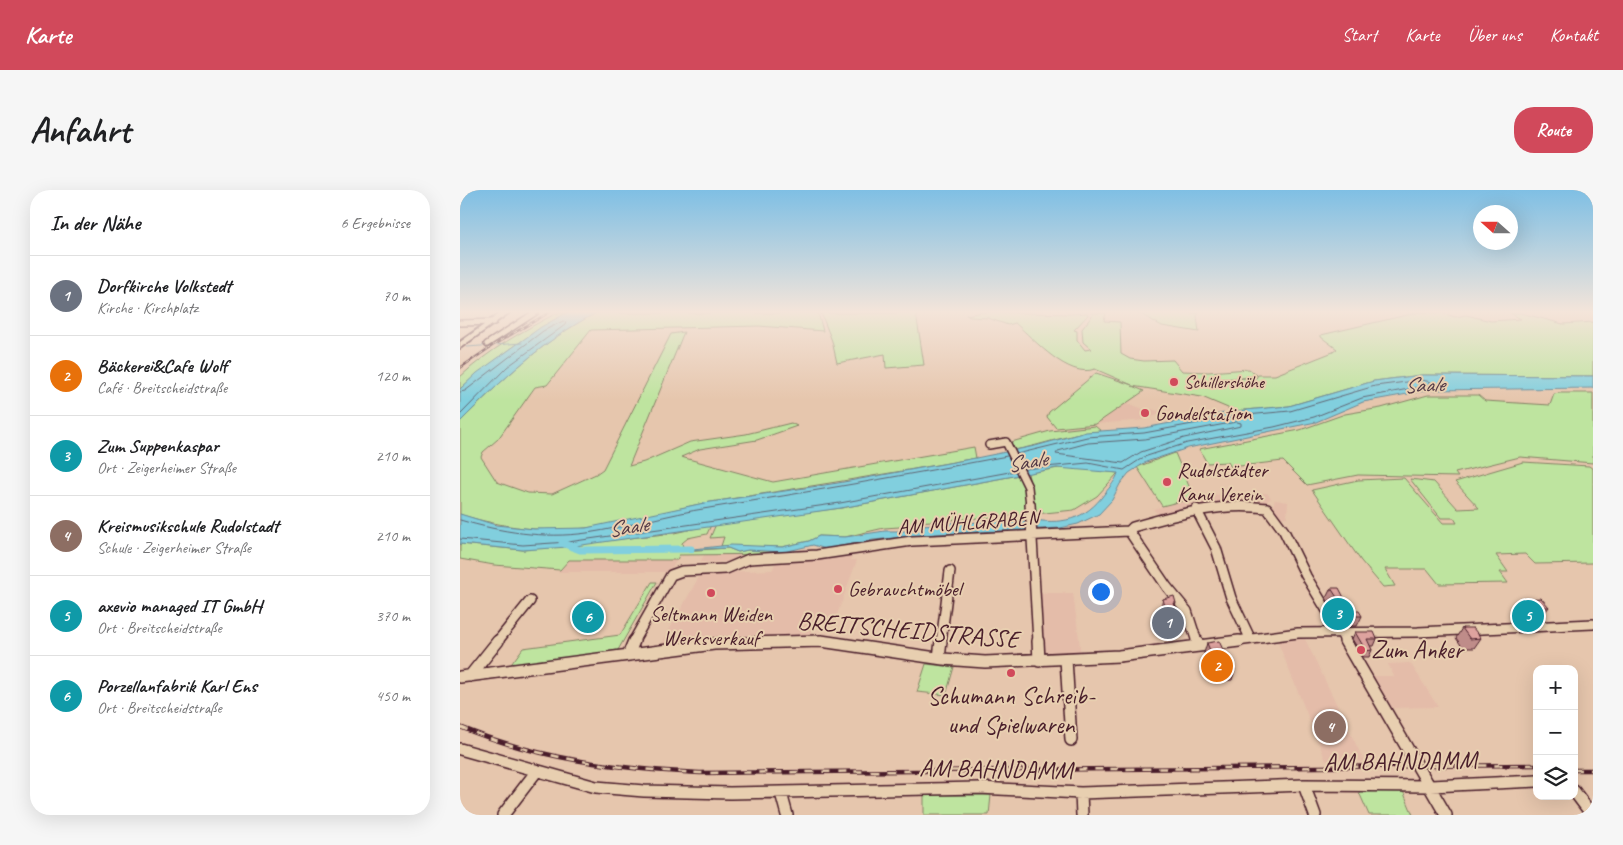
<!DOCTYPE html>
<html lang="de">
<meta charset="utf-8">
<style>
:root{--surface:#fff;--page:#f6f6f6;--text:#202124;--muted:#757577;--line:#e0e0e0;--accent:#d1495b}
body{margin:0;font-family:Caveat,sans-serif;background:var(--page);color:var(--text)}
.controls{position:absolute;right:15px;bottom:15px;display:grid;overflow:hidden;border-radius:10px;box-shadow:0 5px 20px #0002}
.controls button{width:45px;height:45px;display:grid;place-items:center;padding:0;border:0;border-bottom:1px solid var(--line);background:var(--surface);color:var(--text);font:25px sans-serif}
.compass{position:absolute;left:1013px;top:15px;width:45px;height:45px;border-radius:50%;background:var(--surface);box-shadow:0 5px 20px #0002;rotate:291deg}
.you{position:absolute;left:640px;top:401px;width:18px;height:18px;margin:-12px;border:4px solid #fff;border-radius:50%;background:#1a73e8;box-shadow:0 0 0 8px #1a73e833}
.badge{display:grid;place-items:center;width:32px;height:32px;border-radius:50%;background:var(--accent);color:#fff;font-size:16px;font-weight:700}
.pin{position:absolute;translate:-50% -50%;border:2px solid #fff;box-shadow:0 1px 5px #0006}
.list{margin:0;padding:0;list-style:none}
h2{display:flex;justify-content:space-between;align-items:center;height:65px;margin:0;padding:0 20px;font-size:21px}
h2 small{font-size:16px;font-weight:400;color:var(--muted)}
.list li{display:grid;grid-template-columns:32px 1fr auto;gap:15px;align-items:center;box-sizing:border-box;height:80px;padding:0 20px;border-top:1px solid var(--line)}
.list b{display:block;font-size:19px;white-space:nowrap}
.list p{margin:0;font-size:16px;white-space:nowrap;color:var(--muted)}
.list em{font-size:16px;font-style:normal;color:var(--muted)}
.icon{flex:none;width:28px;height:28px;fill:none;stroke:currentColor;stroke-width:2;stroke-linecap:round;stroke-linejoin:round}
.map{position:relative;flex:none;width:1133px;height:625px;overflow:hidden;border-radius:20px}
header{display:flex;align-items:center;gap:30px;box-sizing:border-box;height:70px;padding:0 25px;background:var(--accent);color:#fff}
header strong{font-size:24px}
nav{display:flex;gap:28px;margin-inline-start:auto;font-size:18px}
.intro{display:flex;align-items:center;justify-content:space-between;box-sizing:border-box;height:120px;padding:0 30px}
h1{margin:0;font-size:35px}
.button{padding:12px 22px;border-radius:20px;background:var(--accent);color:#fff;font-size:18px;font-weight:700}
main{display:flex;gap:30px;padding:0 30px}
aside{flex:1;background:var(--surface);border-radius:20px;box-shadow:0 5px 20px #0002}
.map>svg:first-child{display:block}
.built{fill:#e4bca9}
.green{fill:#bee49f;stroke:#848265}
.water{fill:#81cfde;stroke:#6b8996}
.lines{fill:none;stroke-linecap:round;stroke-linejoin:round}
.shore{stroke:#606573;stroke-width:1}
.stream{stroke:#6b8996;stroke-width:1}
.canal{stroke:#81cfde;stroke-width:7}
.minor-far3-casing{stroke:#4a1f2b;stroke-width:8}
.minor-far2-casing{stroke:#4a1f2b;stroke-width:10}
.minor-far1-casing{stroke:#4a1f2b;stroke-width:12}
.minor-casing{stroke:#4a1f2b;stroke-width:14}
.primary-casing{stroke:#4a1f2b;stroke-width:4}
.minor-far3{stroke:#e8cfb0;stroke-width:5}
.minor-far2{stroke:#e8cfb0;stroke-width:7}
.minor-far1{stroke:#e8cfb0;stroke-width:9}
.minor{stroke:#e8cfb0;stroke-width:11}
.primary{fill:#e8cfb0;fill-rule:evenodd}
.rail-far1-casing{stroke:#4a1f2b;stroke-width:2.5}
.rail-casing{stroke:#4a1f2b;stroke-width:4.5}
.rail-far1{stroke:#e8cfb0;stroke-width:1;stroke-dasharray:4;stroke-linecap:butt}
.rail{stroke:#e8cfb0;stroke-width:2.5;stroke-dasharray:8;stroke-linecap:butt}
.wall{fill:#bf8c89;stroke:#4a1f2b}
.building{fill:#dea39f;stroke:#4a1f2b}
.poi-dot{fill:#d1495b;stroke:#e8cfb0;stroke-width:2}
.labels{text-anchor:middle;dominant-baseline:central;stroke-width:4;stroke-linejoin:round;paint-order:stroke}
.far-poi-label{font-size:18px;fill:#4a1f2b;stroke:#e8cfb0;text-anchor:start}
.poi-label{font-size:21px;fill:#4a1f2b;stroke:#e8cfb0;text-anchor:start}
.street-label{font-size:21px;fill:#4a1f2b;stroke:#e8cfb0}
.water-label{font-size:22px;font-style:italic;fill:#523946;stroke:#e8cfb0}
.near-street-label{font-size:25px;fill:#4a1f2b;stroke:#e8cfb0}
.near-poi-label{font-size:25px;fill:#4a1f2b;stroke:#e8cfb0;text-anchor:start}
</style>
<header>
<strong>Karte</strong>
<nav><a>Start</a><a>Karte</a><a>Über uns</a><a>Kontakt</a></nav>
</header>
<div class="intro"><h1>Anfahrt</h1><a class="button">Route</a></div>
<main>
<aside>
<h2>In der Nähe<small>6 Ergebnisse</small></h2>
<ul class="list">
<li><span class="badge" style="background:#6b7280">1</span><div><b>Dorfkirche Volkstedt</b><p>Kirche · Kirchplatz</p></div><em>70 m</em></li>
<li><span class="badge" style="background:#e8710a">2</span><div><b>Bäckerei&amp;Cafe Wolf</b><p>Café · Breitscheidstraße</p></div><em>120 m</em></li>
<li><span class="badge" style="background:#0f9aa8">3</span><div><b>Zum Suppenkaspar</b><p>Ort · Zeigerheimer Straße</p></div><em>210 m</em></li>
<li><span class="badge" style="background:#8d6e63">4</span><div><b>Kreismusikschule Rudolstadt</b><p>Schule · Zeigerheimer Straße</p></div><em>210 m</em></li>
<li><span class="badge" style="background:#0f9aa8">5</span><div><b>axevio managed IT GmbH</b><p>Ort · Breitscheidstraße</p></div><em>370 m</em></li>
<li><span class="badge" style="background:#0f9aa8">6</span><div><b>Porzellanfabrik Karl Ens</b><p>Ort · Breitscheidstraße</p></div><em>450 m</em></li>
</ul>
</aside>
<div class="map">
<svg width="1133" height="625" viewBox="0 0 1133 625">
<rect width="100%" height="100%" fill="#e6c6ad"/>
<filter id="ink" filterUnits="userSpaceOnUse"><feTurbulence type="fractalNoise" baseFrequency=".02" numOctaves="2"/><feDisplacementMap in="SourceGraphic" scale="10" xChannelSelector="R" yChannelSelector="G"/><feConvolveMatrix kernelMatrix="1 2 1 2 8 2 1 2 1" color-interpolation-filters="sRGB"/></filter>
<g filter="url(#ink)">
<path class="built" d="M667,213L689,221L692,219L703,223L683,230L636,234Z
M807,303L811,308L803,315L743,316L735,308L742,305Z
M731,309L733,318L701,328L693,319Z
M815,310L828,312L827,327L821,328L812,318Z
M392,362L391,370H397L374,433L356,431L348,446L247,449L202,453L241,383L312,380L318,369Z
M245,364H284L280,372H240Z
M109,370H217L209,382H98Z
M580,403H613L621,464L582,465Z
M844,447L904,571H866L817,450Z
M950,473L958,485L978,517L927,518L910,486H934L928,474Z"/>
<path class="green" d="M523,122L609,124L627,123L628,125L614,140L617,141V150L625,160L631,159L623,152L622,139L632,126L631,123H646L644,131L660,132L661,164L670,169L684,171L713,170L722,181L748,182L789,179L797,185L795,187L759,189L796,188L798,185H815L873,162L877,159L861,147V145L960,122L982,123L995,127L1006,125L1031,131L1061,129L1050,123H1061L1103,134L1133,132V186L962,185L914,191L829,216L775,221L742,207L672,196L684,201L636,234L596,238L587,227L589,222L636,183L672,195L635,179C608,189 575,150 555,133L548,135L528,128L510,127L506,125Z
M97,123H108C69,143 33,171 0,199V187C29,160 62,141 97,123Z
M136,123H358L363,141L299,136L131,140L87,195L75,197L38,249L23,262L21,267L37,292L68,303L92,304L136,284L143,279L211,144L224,142L169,276L184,272L230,252L286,244L331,233L337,236L297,250L240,259L221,267L313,292L514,257L516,268C428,284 340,298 251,312C209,319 168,334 125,338C84,343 42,337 2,325L0,324V232C42,190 82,151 136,123Z
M361,123H456L464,175L426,178L425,164L377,173L372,151Z
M679,123H739L737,126L739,142L702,136Z
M1100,203H1133V273L1060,267L995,283L998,287L898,285L847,295L823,271L771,277L768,272L747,273L739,259L840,240L885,224L921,218L968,205H1018L1025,211L1090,215L1094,204Z
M635,236L641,241C611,243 583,255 554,260L548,253L590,241Z
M715,263L734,308L702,316L677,277Z
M1063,272L1129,276L1133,279V373L1075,374L1065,364L1036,365L1048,382H1040L1048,393L979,394L967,379H925L935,396L923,397L901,371L852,300L898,290L944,288L983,333H997L994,328H981L950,289L974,292L998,319L1019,318L995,292Z
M605,277L658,283L637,306L614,320L575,324L568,283Z
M559,285L565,297L569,325L455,332V336L424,338L385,347L359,346L349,351L322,357L261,356L264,347L250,348L256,334L381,318Z
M251,335L247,344L228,348L222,353L224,361L268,358L278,362L288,360L328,362V364L219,365L217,370H109L100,380L34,375L0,369V354L63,360L214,343Z
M192,392H197L158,460L49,477L63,458L160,445Z
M466,474L494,477L486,505L457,502Z
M898,600L943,601L953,625H909Z
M464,605H531L529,625H464Z"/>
<path class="water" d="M108,122L136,123C82,151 42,190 0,232V199L17,183L81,137Z
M962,185L1133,186V198L970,200L903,212L856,232L728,258L686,272L669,283L660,294L652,310L639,324L618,334L600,338L476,344L413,350L366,359L353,355L324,362L288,360L278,362L268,358L223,360L271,355L322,357L349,351L359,346L385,347L425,341H452L462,335L489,333L566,331L568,329C601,335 625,331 645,303C650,297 656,290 658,283L597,278L381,318L108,357L63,360L0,354V324L36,335L74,339L126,338L244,313L378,293L516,268L575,256L626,242L684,238L775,221L829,216L914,191Z"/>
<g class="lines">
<path class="shore" d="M0,202L5,201L83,141L103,131L106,132L105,135L47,177L0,225
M777,232L781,233V236L724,248L681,262L663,273L596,264L598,261L628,253L685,249Z
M557,264L627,247L684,243L776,226L830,221L915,196L962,190L971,192L969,195L902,208L854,227L814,237L727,253L684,267L664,280L628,273L564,279
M0,330C41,342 84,349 127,343C168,337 208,324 249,318C349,302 448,285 547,266
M0,349L63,355L108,352L380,313L555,281"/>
<path class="stream" d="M7,157L62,153"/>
<path class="canal" d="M102,353L120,360L231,359"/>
<g class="minor-far3-casing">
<path id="minor-far3" d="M0,133L34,132
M27,154L76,122"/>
</g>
<g class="minor-far2-casing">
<path id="minor-far2" d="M529,255L546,252L568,297L570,315"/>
</g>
<g class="minor-far1-casing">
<path id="minor-far1" d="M570,314L578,452
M736,319L756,358L771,408L790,448
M669,341L707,397L727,421L737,452
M37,452L70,411
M173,452L211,385L222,381L266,379L289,369L357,365L452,351L669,341L673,337C718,324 760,312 807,318L824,341L846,386L886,452
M329,452H367
M481,452L490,381
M769,452L838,443L958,442L1133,434"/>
</g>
<g class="minor-casing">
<path id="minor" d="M578,451L579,471
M737,451L738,455
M885,451L986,625
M169,463L174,451
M479,468L481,451
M606,469L611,550
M10,486L38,451
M0,487L254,454L361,451L483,469L525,472L659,466L779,451
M0,559L136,597L184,601L270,603L519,598L621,603L844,595L971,596L1077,591
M844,595L855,625
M1114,601L1132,625
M321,603L327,625
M621,603L622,625
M43,625L76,582"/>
</g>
<g class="primary-casing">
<path id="primary" d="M42,122H50L0,158V152Z"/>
</g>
<use href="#minor-far3" class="minor-far3"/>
<use href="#minor-far2" class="minor-far2"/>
<use href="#minor-far1" class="minor-far1"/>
<use href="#minor" class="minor"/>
<use href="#primary" class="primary"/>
<g class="rail-far1-casing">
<path id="rail-far1" d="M0,178L35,154L90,122"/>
</g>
<g class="rail-casing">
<path id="rail" d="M0,537C78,569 157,579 240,583L1077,575
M1114,580H1133"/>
</g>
<use href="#rail-far1" class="rail-far1"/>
<use href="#rail" class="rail"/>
</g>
<path class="wall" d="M871,398L891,421L902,426L897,436H884L866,408Z
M703,409L716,413L715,417L719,427L716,440L705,441L700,422Z
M1067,409L1089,417L1079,430H1064L1057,422Z
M1002,438L1021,448L1014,458H1003L996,448Z
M895,442L917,449L914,456H910L912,460L909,467H903L892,449Z
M747,453L765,464L775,480L772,490L760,491L755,478H750L744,463Z"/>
<path class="building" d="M871,398H879L891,421H899L902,426H889Z
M714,406L716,413H714L719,427L708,428L703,409Z
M1081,408L1089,417H1074L1067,409Z
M1002,438H1013L1021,448L1010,449Z
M895,442H914L917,449H907L912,460L906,461Z
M759,451L765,464L768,463L775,480L763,481L758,468H753L747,453Z"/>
</g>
<linearGradient id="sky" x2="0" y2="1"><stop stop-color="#7fbfe4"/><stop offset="0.58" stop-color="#f4e5da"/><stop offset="1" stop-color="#f4e5da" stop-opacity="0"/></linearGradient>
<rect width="1133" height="210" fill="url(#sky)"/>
<g class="poi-dot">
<circle cx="714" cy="192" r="5"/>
<circle cx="685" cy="223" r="5"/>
<circle cx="707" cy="292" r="5"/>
<circle cx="378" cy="399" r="5"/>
<circle cx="251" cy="403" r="5"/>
<circle cx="901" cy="460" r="5"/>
<circle cx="551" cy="483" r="5"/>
</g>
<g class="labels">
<g class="far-poi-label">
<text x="724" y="192">Schillershöhe</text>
</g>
<g class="poi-label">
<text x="695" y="223">Gondelstation</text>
<text x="717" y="280">Rudolstädter<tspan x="717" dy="24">Kanu Verein</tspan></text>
<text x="388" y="399">Gebrauchtmöbel</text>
<text x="251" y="424" text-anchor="middle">Seltmann Weiden<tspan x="251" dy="24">Werksverkauf</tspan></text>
</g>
<g class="street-label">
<text transform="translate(508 332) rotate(-4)">AM MÜHLGRABEN</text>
</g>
<g class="water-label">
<text transform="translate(964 195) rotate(-2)">Saale</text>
<text transform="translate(567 272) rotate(-10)">Saale</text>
<text transform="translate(168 337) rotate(-9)">Saale</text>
</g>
<g class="near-street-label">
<text transform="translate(448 440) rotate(5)">BREITSCHEIDSTRASSE</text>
<text transform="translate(940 571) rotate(-1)">AM BAHNDAMM</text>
<text transform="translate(536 579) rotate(1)">AM BAHNDAMM</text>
</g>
<g class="near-poi-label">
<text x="911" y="460">Zum Anker</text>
<text x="551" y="506" text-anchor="middle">Schumann Schreib-<tspan x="551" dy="29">und Spielwaren</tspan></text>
</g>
</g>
</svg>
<div class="controls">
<button>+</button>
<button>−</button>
<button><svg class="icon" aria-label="layers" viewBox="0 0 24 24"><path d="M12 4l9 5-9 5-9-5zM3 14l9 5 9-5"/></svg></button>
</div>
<svg class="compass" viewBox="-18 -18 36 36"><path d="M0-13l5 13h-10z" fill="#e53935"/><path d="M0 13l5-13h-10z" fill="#757577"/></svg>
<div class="you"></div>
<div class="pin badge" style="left:708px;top:433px;background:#6b7280">1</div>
<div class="pin badge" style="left:757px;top:476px;background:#e8710a">2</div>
<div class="pin badge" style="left:878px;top:424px;background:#0f9aa8">3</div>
<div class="pin badge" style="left:870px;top:537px;background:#8d6e63">4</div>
<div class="pin badge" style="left:1068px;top:426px;background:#0f9aa8">5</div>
<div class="pin badge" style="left:128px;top:427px;background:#0f9aa8">6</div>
</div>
</main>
